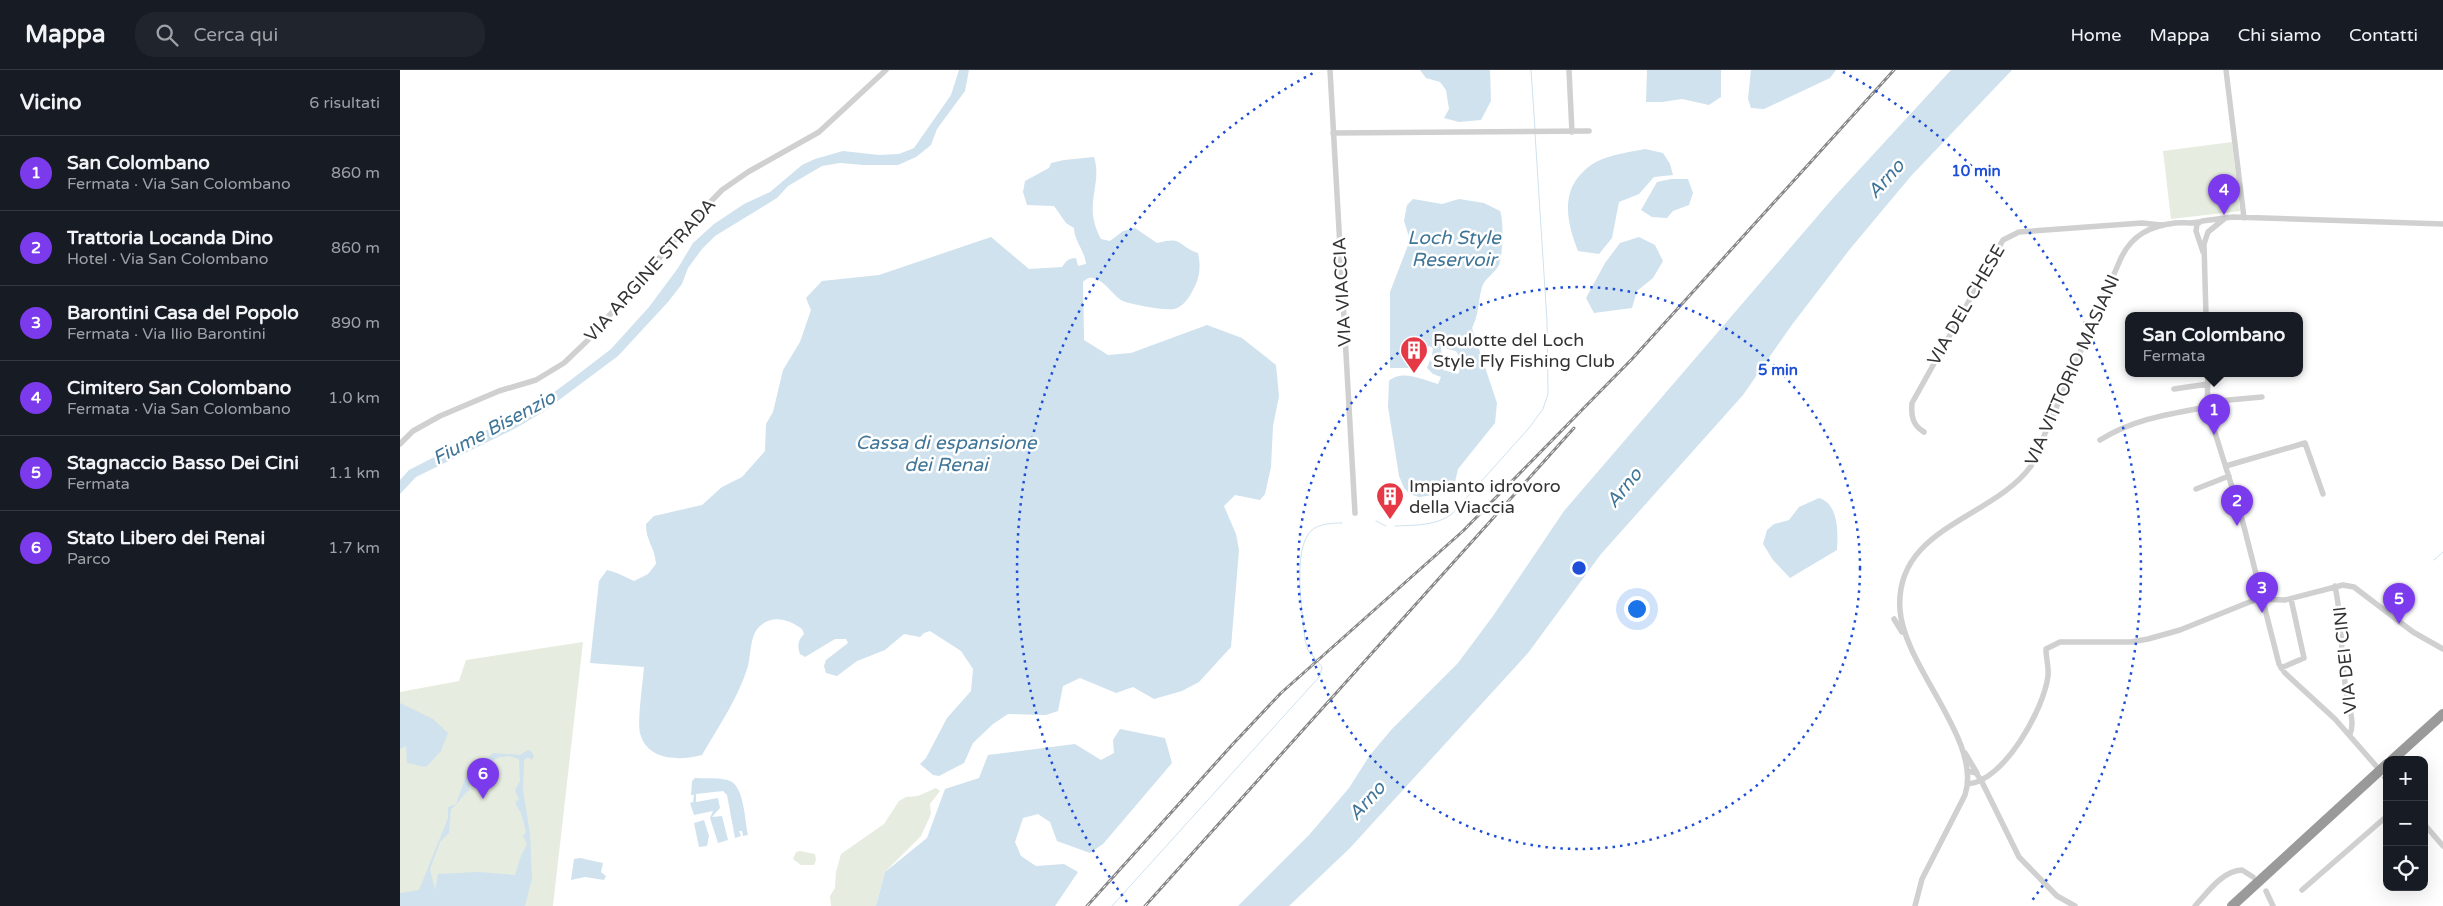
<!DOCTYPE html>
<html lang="it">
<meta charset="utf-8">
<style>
:root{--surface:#171b24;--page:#20242c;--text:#f1f3f6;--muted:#9ea1a6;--line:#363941;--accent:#7c3aed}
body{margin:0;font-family:"Varela Round",sans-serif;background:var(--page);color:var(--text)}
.controls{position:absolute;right:15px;bottom:15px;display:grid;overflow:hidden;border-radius:10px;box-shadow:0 5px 20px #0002}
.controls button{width:45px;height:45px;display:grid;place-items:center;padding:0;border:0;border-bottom:1px solid var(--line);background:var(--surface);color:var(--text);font:25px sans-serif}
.you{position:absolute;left:1236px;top:538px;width:18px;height:18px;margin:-12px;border:4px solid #fff;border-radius:50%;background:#1a73e8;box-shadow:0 0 0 8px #1a73e833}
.badge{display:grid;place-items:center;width:32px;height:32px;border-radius:50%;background:var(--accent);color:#fff;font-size:16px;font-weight:700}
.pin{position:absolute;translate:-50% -41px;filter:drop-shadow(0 1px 2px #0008)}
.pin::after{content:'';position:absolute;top:26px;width:18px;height:15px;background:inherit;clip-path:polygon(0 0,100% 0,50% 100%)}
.popup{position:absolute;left:1725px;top:242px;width:178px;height:65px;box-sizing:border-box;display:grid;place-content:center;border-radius:10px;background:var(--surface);filter:drop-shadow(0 1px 4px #0005);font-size:16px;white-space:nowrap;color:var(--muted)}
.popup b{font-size:19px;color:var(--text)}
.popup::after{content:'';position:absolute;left:50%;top:100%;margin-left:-10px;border:10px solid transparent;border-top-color:var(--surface)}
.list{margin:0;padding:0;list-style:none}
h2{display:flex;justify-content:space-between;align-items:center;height:65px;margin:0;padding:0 20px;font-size:21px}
h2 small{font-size:16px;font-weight:400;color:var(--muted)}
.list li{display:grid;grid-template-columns:32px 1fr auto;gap:15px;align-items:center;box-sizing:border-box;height:75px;padding:0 20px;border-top:1px solid var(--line)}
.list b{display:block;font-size:19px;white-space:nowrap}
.list p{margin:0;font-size:16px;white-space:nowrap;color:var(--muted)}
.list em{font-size:16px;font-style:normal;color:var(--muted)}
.icon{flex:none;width:28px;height:28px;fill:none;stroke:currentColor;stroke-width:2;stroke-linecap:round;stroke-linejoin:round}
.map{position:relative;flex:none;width:2043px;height:836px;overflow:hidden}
header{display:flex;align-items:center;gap:30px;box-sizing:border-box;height:70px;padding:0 25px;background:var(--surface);border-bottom:1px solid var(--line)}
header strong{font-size:24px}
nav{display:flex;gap:28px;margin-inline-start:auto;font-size:18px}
.search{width:350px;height:45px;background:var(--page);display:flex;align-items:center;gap:12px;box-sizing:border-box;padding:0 18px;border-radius:20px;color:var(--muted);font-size:19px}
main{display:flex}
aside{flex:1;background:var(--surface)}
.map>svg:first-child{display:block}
.green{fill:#e6ecdf}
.water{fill:#cfe2ee;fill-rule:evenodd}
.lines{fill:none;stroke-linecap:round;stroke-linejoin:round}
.stream{stroke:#cfe2ee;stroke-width:1}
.street-tunnel{stroke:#d6d6d6;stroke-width:5.5;stroke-dasharray:5.5 3;stroke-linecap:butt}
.street{stroke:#d0d0d0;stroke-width:5.5}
.highway{stroke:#9a9a9a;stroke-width:10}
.rail-casing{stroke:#888;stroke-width:3}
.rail{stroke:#fff;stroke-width:1;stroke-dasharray:4;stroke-linecap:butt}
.ring{fill:none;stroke:#1d4ed8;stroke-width:2.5;stroke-dasharray:2.5 5}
.labels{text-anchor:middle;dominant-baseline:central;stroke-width:5;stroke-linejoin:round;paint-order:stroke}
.street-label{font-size:18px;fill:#333;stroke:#fff}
.poi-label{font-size:18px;fill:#333;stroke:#fff;text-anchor:start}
.water-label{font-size:19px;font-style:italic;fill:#3f7597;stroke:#fff}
.centre{fill:#1d4ed8;stroke:#fff;stroke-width:2.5}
.ring-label{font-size:15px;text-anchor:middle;font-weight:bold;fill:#1d4ed8;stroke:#fff;stroke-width:5;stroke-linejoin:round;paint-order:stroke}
</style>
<header>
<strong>Mappa</strong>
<div class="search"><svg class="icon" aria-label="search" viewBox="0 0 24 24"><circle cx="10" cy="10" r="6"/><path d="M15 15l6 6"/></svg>Cerca qui</div>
<nav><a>Home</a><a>Mappa</a><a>Chi siamo</a><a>Contatti</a></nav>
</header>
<main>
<aside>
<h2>Vicino<small>6 risultati</small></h2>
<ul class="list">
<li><span class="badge">1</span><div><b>San Colombano</b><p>Fermata · Via San Colombano</p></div><em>860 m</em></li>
<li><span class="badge">2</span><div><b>Trattoria Locanda Dino</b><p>Hotel · Via San Colombano</p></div><em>860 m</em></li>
<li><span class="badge">3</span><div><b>Barontini Casa del Popolo</b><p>Fermata · Via Ilio Barontini</p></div><em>890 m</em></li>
<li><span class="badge">4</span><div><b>Cimitero San Colombano</b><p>Fermata · Via San Colombano</p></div><em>1.0 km</em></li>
<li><span class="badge">5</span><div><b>Stagnaccio Basso Dei Cini</b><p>Fermata</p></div><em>1.1 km</em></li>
<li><span class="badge">6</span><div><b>Stato Libero dei Renai</b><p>Parco</p></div><em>1.7 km</em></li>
</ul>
</aside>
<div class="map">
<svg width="2043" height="836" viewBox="0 0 2043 836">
<rect width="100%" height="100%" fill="#fff"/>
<path class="green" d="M1832,72L1840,141L1771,149L1763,81Z
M183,572L153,836H0V622L59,611L66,590Z
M536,718L540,721L530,734L531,744L521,766L485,802L476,836H431L430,826L435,818L436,802L441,784L484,754L499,731L506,727L518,726Z
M400,781L415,784L416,790L414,795H401L393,789L396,782Z"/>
<path class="water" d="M559,0H569L565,21L537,59L531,75L516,87L498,95H463L440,93L422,96L388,116L377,128L315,166L302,179L288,198L282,214L268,232L218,286L143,342L116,358L16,407L0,424V410L9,400L138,334L172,309L211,279L249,237L278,198L293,173L314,154L344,134L370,122L402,95L415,89L443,81L479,85L499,84L514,78L551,25Z
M1020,0H1090L1091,31L1081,50L1059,52L1044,48L1049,39L1046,20L1040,12L1026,8Z
M1247,0H1321V27L1309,35L1282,29L1262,32H1246Z
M1351,0H1436L1430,8L1364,39L1351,38L1348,29Z
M1551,0H1612L1511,106L1450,179L1391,256L1343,325L1201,484L1128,583L950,778L889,836H838L909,765L949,718L970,685L992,659L1058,593L1093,546L1164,441L1434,127Z
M1245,79L1263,83L1270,94L1273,105L1254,107L1239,124L1219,132L1212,168L1199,184L1178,181C1165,148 1159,114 1196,92C1209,85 1230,82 1245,79Z
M694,87C703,115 682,135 701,169L710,171L723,161L735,158L757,173C784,166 776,175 798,183C801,197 800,208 793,220C789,228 783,237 774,239C767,241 727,234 721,230C712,224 704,210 693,208C689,207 686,209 683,212L684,270L708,285L731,283L807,255L842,268L876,295L879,326L873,356L871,397L865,424L860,430L835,425L824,436L836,464L839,480L831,577L799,612L782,621L754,629L733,617L716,623L680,608L663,616L658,641L646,645L608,644L593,654L573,673L564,693L539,706L533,705L520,694L526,688L547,648L571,621L573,599L561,581L530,561L524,563L520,567L504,564L485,580L457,591L437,606L426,603L424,596L426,590L448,573L446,569H435L405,587L400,584C397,576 398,570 404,564L402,559C390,550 373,544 360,556C350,564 351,584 348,596C339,627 318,657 302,685C280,691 247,691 240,663C237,653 243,611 244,597L190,593L199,511L207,500L217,503L234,511L248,504L256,494C255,477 246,472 246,454L254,446L302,435L322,417L342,407L365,381L366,354L373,342L383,300L400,272L411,240L406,228L422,211L479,205L591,167L629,199L662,197C666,191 669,188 676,188L678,196L686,194C685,181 674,171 674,158L666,153L654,136L627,135L623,122L625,111L649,98L651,93L664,90Z
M1271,109H1288L1293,123L1289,135L1273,141L1267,148L1252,147L1241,140L1257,112Z
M1013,129L1042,134L1059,129L1084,133L1100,141C1104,151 1103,184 1099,195C1095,203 1085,208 1082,217C1078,231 1079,245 1072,258L1097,333L1095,353L1058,399L1055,412L1050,417L1034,425L1019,427L1010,424L1004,418L999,406L988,337L989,311C1002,299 1023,310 1038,314L1041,307L1033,304L1027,298L1030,290L1034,296L1038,297L1039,291L1044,292L1043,300L1058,304L1060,299L1054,296V293L1056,290L1062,291L1056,281L1047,279L1046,275L1043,274L1041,279L1043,290L1032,286L1033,278L1029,276L1010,298H990V222L1010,170L1004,151L1007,135Z
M1239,167L1255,175L1263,191L1253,208L1237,221L1232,238L1194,243L1186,228L1205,193L1220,173Z
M1419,428C1439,434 1438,463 1437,480L1390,508L1373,490L1363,474L1367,460L1374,454L1389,450L1399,437Z
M0,633L33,649L48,663L41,681L26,697L7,693L6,676L0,679Z
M720,659L765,668L772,693L703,774L690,783L657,771L650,752L638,744L623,748L615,772L621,786L636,796L664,794L678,802L655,836H476L485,802L527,768L545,719L579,708L588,685L675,674L701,690L714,683L713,670Z
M128,680L131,681L134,686L132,690L128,687L124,690L123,720L130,764L132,808L125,836H0V823L19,820L48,748V737L56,734L66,706L79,700L81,694L93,683L120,685ZM109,686L119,689L120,711L115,720L119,730L116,731V735L121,743L126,762L123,766L127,774L121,786L115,805L78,802L38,804L35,820L30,799L40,772L49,763L51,739C59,733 62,726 69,720L71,707C87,701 89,686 109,686Z
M295,708C306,709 320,707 330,711C344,716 345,752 348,765L343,766L342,761H339L341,766L335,768L327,725L323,721L296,724V732L318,728L320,738L312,747L322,746L328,770L318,773L310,748L313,741L294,745L290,733L293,732L294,725H291L292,711Z
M304,750L309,766L307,776L299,777L294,753Z
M180,788L203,793L201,802L206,806L204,810L185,807L171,810L174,789Z"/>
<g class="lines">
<path class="stream" d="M1131,0L1135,59
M976,451L986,456
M995,456C1015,455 1036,456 1052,444L1129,358L1143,339L1148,324L1147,251L1135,63
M2034,490L2043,482
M712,836L920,606L922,597L908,580L905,570C903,545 891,478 912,460C919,454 932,453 942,453"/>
<path class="street-tunnel" d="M1978,699L1987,710"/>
<path class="street" d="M930,0L955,443
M1169,0L1172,62
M1826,0L1844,148
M933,63L1189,61
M1803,182L1796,161L1797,154L1802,151L1833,147L2043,154
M1806,246L1804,174L1808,162L1824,149
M1808,304L1807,337L1842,449L1879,594L1885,603L1935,649L1977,697
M1774,319L1808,314
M1807,332L1862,327
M1524,362C1512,355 1511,345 1512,333L1603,170L1619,162L1742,153L1761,155
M1700,370C1734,349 1769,344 1807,337
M0,374L13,361L40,346L99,321L136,310L164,293L187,271L288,155L322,120L348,102L419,62L486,0
M1826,396L1905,373L1923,424
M1796,419L1829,406
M1935,516C1943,552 1940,589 1947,626C1949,637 1955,653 1950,664
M1494,549L1502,562
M1881,598L1904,588L1891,529
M1565,683L1577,703
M1567,701L1576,703L1581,710L1619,787L1657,826L1675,836
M1568,714C1604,711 1644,639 1648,606C1649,597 1646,589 1646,579L1660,572H1731L1748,569L1780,560L1857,529L1885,530L1943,515L1954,517L2013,562L2043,579
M2024,754L2043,776
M1902,820L1987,746
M1866,821L1873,836
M1515,836L1522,809L1565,725C1583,671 1504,597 1500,540C1494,457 1593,449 1631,396L1721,188C1732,165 1750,156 1775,153C1784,152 1791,154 1799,152
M1795,836C1808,822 1822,801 1842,800L1853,807"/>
<path class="highway" d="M1992,690L2043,644
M1832,836L1987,694"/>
<g class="rail-casing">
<path id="rail" d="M687,836L832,675L881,623L1063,461L1232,289L1494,0
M745,836L1174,358"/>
</g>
<use href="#rail" class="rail"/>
</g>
<g class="ring">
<circle cx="1179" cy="498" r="281"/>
<path d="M727 832A562 562 0 0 1 915 2M1443 2A562 562 0 0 1 1631 832"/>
</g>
<defs>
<g id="building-pin" transform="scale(1.4375)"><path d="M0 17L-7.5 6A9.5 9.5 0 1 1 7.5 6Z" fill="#e63946" stroke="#fff"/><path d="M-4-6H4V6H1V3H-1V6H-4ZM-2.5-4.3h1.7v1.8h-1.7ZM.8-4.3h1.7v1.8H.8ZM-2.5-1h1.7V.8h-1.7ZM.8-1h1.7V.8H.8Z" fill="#fff"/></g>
</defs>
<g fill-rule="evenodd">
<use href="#building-pin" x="1014" y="280"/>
<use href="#building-pin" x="990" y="426"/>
</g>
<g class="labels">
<g class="street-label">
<text transform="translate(250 200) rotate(-48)">VIA ARGINE STRADA</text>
<text transform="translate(942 222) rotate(-93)">VIA VIACCIA</text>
<text transform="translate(1566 235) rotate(-60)">VIA DEL CHESE</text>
<text transform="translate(1672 300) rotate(-66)">VIA VITTORIO MASIANI</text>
<text transform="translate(1945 590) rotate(-96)">VIA DEI CINI</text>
</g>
<g class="poi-label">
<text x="1033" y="270">Roulotte del Loch<tspan x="1033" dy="21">Style Fly Fishing Club</tspan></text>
<text x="1009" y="416">Impianto idrovoro<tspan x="1009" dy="21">della Viaccia</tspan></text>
</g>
<g class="water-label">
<text transform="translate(1486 109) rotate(-48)">Arno</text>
<text x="1054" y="168">Loch Style<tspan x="1054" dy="22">Reservoir</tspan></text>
<text transform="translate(94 358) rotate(-28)">Fiume Bisenzio</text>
<text x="546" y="373">Cassa di espansione<tspan x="546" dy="22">dei Renai</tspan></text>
<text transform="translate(1224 418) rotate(-51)">Arno</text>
<text transform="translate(967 731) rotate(-48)">Arno</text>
</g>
</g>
<circle cx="1179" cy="498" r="8" class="centre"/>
<g class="ring-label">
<text x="1576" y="106">10 min</text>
<text x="1378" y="305">5 min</text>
</g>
</svg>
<div class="controls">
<button>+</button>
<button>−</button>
<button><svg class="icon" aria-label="locate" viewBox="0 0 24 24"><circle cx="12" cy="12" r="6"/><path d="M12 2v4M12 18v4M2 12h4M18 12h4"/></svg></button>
</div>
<div class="you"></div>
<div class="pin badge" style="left:1814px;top:365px">1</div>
<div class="popup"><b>San Colombano</b>Fermata</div>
<div class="pin badge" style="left:1837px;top:456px">2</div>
<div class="pin badge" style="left:1862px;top:543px">3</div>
<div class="pin badge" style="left:1824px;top:145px">4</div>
<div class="pin badge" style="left:1999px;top:554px">5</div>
<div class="pin badge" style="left:83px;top:729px">6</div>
</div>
</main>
